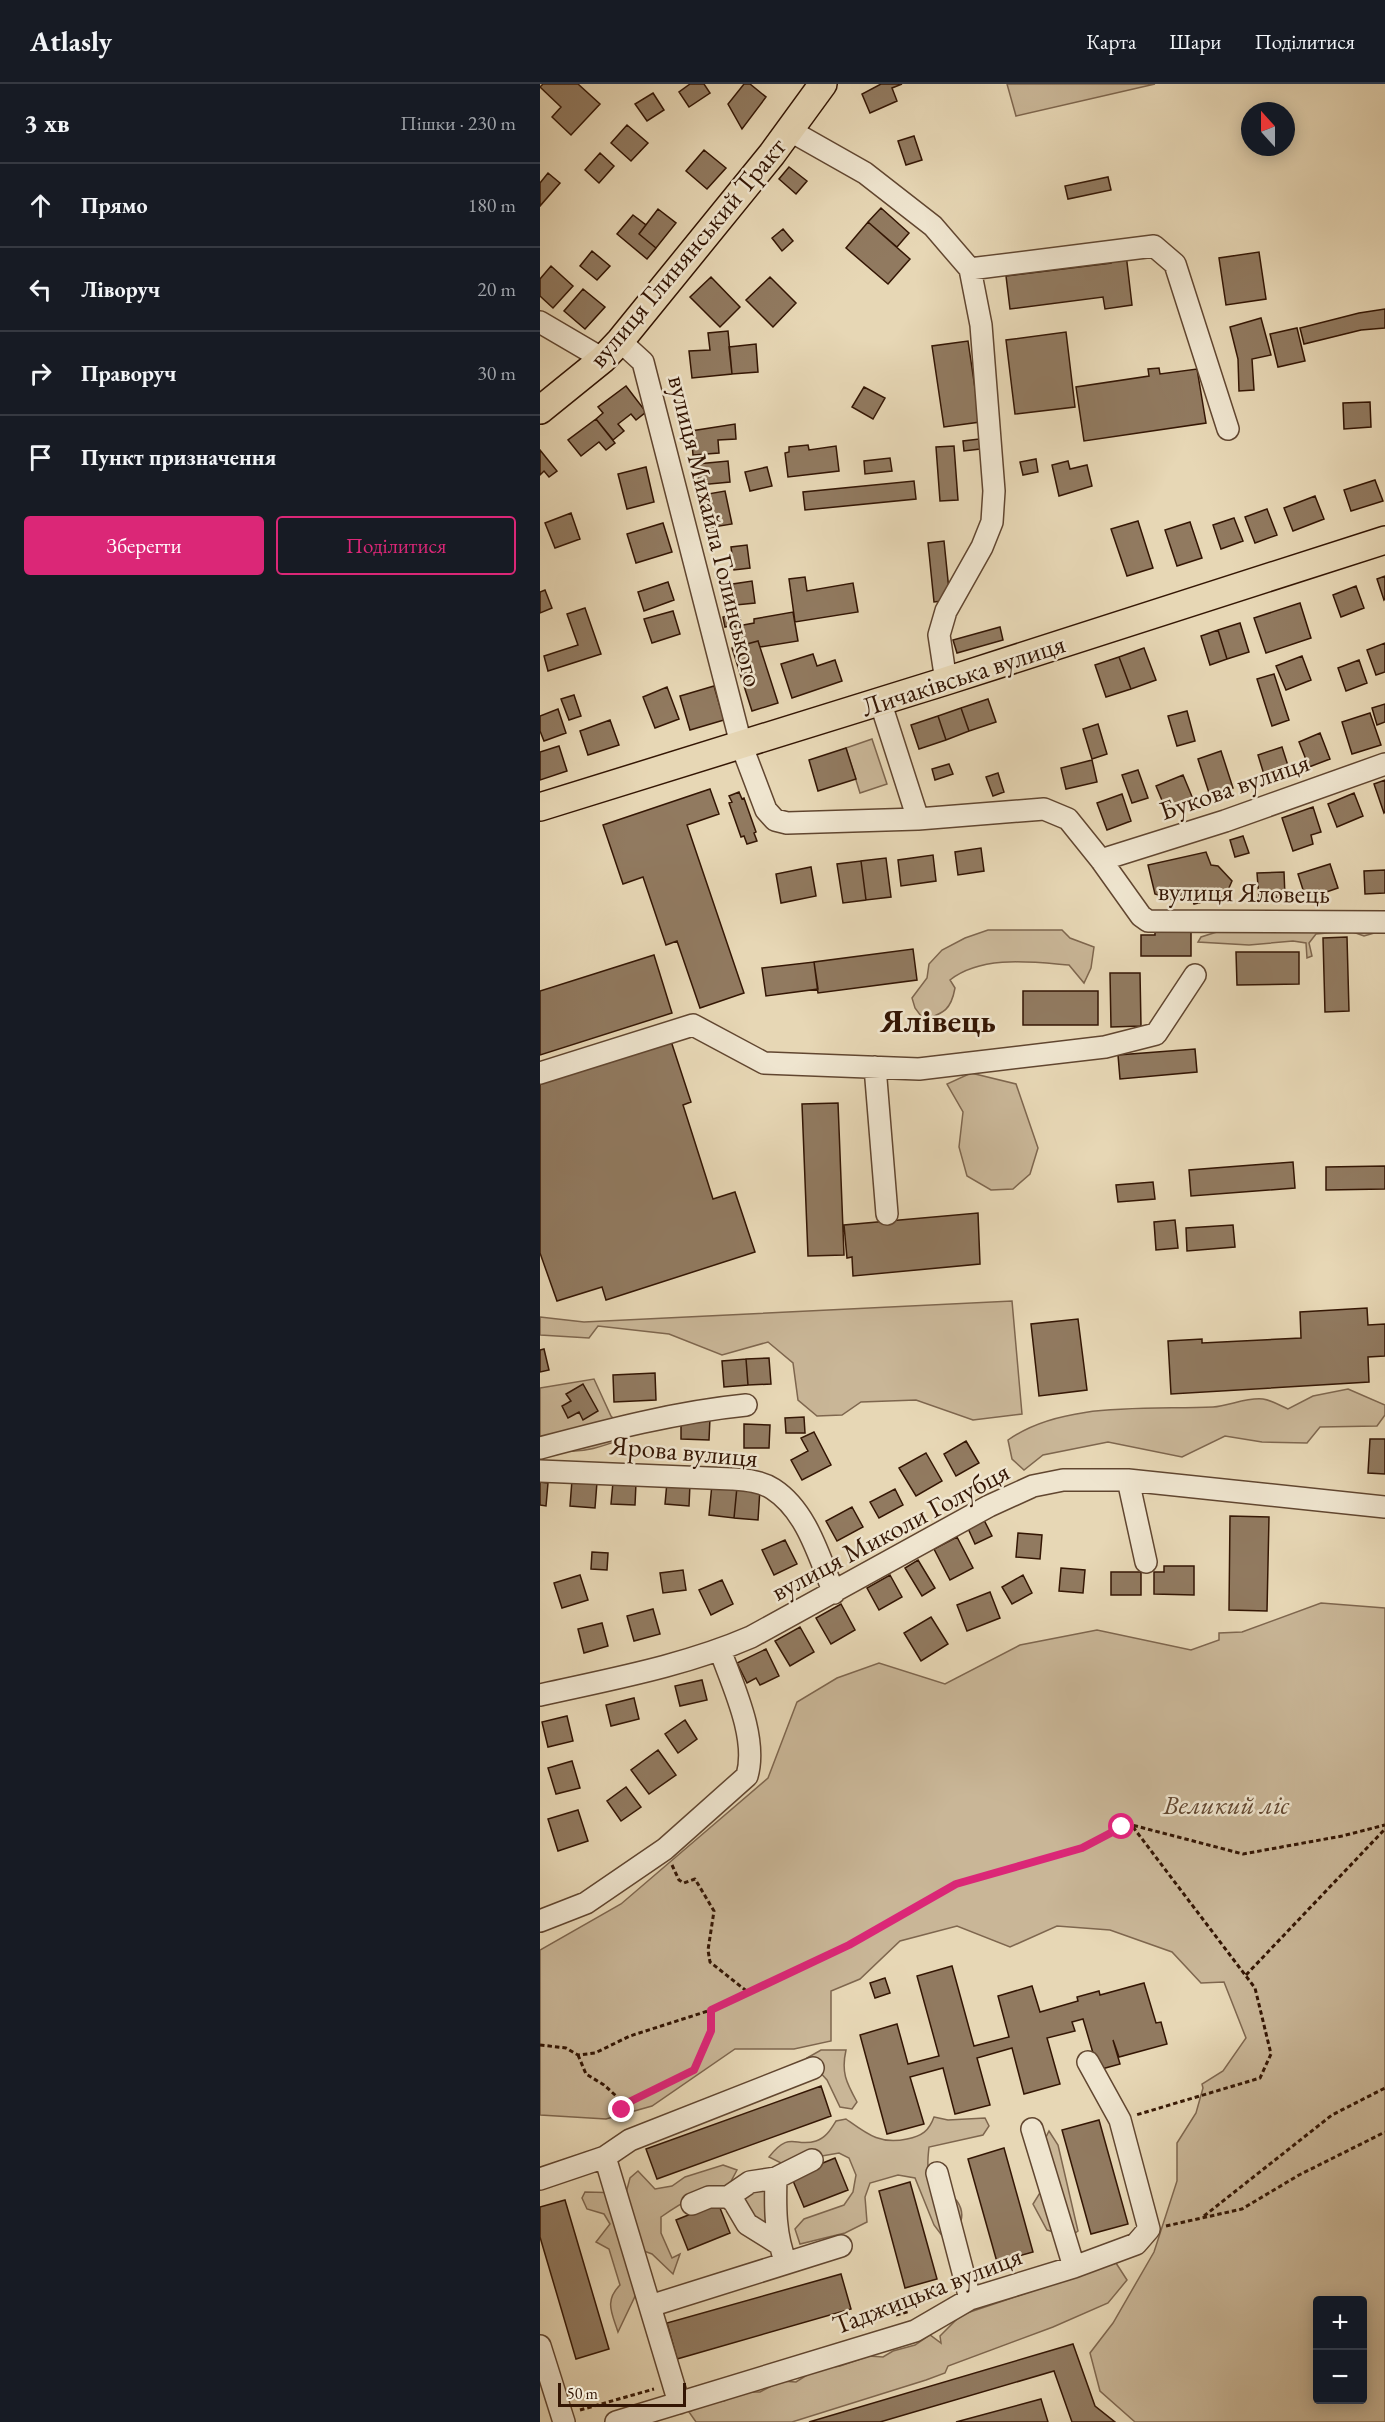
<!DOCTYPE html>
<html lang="uk">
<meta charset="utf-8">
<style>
:root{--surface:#171b24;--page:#20242c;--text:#f1f3f6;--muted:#9ea1a6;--line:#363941;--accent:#db2777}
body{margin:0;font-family:"EB Garamond",serif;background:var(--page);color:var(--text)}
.controls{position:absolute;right:18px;bottom:18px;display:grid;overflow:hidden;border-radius:6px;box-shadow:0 3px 15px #0003}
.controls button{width:54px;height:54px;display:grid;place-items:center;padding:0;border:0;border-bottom:2px solid var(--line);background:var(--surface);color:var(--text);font:30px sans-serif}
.compass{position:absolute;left:701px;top:18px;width:54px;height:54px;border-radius:50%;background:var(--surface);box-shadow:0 3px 15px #0003;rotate:339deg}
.scale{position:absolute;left:18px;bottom:15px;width:128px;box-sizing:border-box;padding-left:6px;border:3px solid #341604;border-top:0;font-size:16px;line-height:21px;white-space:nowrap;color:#341604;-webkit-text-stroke:4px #efe5cf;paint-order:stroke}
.stop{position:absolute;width:18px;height:18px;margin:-14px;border:4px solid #db2777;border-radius:50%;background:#fff}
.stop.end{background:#db2777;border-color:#fff;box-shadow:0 2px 6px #0008}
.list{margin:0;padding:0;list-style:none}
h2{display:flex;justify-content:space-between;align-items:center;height:78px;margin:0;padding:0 24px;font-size:26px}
h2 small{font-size:20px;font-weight:400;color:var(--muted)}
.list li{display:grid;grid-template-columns:39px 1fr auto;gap:18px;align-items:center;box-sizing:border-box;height:84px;padding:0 24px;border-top:2px solid var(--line)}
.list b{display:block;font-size:22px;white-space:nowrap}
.list em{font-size:20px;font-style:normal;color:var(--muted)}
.actions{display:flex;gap:12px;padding:18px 24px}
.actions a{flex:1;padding:14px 0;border:2px solid var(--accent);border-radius:6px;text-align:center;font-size:21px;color:var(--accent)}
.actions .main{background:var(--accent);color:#fff}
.icon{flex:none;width:33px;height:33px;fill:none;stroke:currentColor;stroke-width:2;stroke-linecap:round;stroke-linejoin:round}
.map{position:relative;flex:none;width:845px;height:2338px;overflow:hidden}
header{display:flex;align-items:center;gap:36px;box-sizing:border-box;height:84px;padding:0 30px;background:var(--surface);border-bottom:2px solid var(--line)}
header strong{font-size:28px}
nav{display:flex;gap:33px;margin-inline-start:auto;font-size:21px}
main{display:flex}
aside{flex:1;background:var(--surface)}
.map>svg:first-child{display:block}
.green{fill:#c9b697;stroke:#7e664e;stroke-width:1.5;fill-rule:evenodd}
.building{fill:#917a60;stroke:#341604;stroke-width:1.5}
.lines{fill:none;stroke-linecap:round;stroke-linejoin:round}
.minor-casing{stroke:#614630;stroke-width:24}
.major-casing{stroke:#341604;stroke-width:30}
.path{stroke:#341604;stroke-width:3;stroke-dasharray:4.5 3;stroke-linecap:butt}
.minor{stroke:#efe5cf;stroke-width:21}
.major{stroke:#e7d7b5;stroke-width:27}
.route{stroke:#db2777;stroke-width:8}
.labels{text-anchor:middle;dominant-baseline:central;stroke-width:5;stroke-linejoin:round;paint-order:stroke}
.street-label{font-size:27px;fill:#341604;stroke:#efe5cf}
.park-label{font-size:27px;font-style:italic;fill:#614630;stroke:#efe5cf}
.district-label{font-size:33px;font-weight:bold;fill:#341604;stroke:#efe5cf}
</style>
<header>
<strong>Atlasly</strong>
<nav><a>Карта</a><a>Шари</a><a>Поділитися</a></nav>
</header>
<main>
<aside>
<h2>3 хв<small>Пішки · 230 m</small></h2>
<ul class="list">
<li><svg class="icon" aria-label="ahead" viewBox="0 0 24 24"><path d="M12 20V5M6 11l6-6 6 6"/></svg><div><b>Прямо</b></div><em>180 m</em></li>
<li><svg class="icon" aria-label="left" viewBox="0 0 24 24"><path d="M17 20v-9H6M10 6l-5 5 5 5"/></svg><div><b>Ліворуч</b></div><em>20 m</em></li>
<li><svg class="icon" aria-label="right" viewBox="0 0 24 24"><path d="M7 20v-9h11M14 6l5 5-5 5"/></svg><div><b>Праворуч</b></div><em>30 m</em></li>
<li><svg class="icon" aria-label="arrive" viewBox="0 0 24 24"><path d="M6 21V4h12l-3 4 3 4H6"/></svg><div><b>Пункт призначення</b></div></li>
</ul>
<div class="actions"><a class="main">Зберегти</a><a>Поділитися</a></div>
</aside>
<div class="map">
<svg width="845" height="2338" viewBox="0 0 845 2338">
<rect width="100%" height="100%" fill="#e7d7b5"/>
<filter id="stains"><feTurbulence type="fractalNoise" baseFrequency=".00333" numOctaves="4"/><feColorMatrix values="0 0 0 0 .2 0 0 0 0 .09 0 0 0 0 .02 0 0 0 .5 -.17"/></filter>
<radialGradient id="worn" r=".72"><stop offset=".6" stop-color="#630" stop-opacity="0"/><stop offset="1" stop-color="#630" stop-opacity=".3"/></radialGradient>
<path class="green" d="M467,0H615L476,32Z
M332,655L347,700L320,709L306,664Z
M448,846H522L530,854L554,863L551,884L544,899L529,881C492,878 442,871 410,896L415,904C411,926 404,929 384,936L375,924L372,914L387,894L389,880L402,866L425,854Z
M845,846L824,852L810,847L776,850L769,859L772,872L767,874L766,859L753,857L709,861L658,858L661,853L680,847Z
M431,989L476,1000L498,1064L490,1090L473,1105L451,1106L427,1092L419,1063L423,1028L407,1000Z
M472,1217L482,1330L433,1336L376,1316L321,1318L302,1331L277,1332L258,1316L253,1279L228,1258L182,1271L129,1250L58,1242L49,1254L0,1251V1233L44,1238Z
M54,1295L71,1332L90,1352C69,1360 43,1371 19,1366C11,1364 9,1355 0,1353V1304Z
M808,1305L845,1321V1331L837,1342L780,1343L767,1359L722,1358L685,1352L642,1373L568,1358L503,1371L484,1386L472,1375L468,1356C523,1317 608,1326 673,1323C689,1322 707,1313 723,1315C731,1316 741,1322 748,1325L773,1312Z
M781,1519L845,1524V2338H595L560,2307L550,2269L573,2239L614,2168L637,2097V2059L656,2029L663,2004L662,2000L683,1987L706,1954L684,1898L661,1899L632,1868L570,1846L517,1842L470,1863L417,1842L360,1857L320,1895L291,1907V1957L254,1965H195L112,2022L66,2035L0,2031V1866L81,1820L228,1694L257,1618L297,1594L339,1579L405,1600L480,1561L557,1546L651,1566L679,1556V1549L702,1548ZM778,2216H822V2316H778Z
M281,1966H306C301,1988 306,1998 317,2018L312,2025L300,2023L287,1996L267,1974Z
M394,2033L408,2036L445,2034L449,2042L443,2051L389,2063C388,2073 386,2087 392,2095C398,2104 410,2109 417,2117C428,2133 418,2147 406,2157L394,2141L375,2094L358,2091L330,2099L325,2113L327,2138L305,2149L260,2160L255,2145L264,2135L304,2121L313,2108L316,2091L309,2074L299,2069L241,2079L229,2073C250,2046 255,2064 276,2057C286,2054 291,2045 296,2037L306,2035C327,2050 340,2061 367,2055C382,2052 389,2047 394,2033Z
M509,2047L518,2061L538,2147L530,2153L507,2146L493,2120L503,2104L504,2057Z
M183,2081L197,2086L189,2101C163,2106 142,2118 121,2133V2149L132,2174L140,2170L133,2190L112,2170L104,2167L98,2206L78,2248C72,2229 64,2217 80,2201L69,2165L56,2158L70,2140L64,2130L47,2125L42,2114L45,2108L86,2109L90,2094L98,2087L115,2105L132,2102L145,2093Z
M215,2096L230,2110L231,2146L207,2140L210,2124L200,2114Z
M576,2179L587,2196L568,2219L513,2243L408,2282L405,2289L386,2296L252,2338H156L149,2328L164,2320L184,2317L203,2308H220L241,2297L256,2298L275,2286L300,2282L329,2272L343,2273L353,2267L375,2261L390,2251L401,2259L400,2252L421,2231Z"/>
<path class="building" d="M3,0H38L60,20L31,51L12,33L21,23L0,3Z
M150,0H164L170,9L149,23L139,8Z
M204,0H210L226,13L202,45L188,20Z
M341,0H362L352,4L357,17L330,29L322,10Z
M113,9L124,26L107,37L95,20Z
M87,41L108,59L91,77L71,59Z
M374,52L382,76L366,81L358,57Z
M164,66L186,84L167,105L146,87Z
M60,69L74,82L59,99L45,86Z
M249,83L267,97L256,110L239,95Z
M8,89L20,99L0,122V99Z
M568,93L571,106L528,115L525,102Z
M341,124L369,149L357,163L328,138Z
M118,125L136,139L116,164L99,150Z
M93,131L106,141L99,150L116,164L107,175L77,150Z
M328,138L370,175L348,200L306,164Z
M243,145L253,157L242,167L232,154Z
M52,167L70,182L57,196L40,182Z
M719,168L726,215L686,221L679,174Z
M586,170L592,221L565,225L563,213L470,225L466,192L571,179L570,172Z
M11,182L33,202L13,224L0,212V195Z
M171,193L200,223L180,243L150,213Z
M230,193L256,219L233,243L206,216Z
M43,205L65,223L45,245L24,227Z
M845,225V244L821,246L764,260L760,244L819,229Z
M721,234L731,271L712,275L714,306L699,307L698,275L690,243Z
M757,244L765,277L738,283L730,250Z
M188,247L192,290L152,294L149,267L170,266L168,249Z
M526,248L535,323L475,330L466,256Z
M428,257L440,338L404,343L392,262Z
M216,260L218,288L192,290L189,263Z
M619,284L620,290L657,285L666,339L544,357L536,303L609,292L608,285Z
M86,302L106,328L96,336L91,330L78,340L84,347L73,356L56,335L63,329L58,323Z
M324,303L345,314L333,335L312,323Z
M830,318L831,343L804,345L803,319Z
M56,335L75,359L66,366L59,358L41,372L28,356Z
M195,340L196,355L178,356L179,369L153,371L151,347Z
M439,355L440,365L424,367L423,357Z
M268,361L269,366L296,362L299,387L248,393L245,369L249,368V363Z
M414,362L418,416L400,417L396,363Z
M0,366L17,387L9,393L4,387L0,391Z
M350,374L352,387L325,390L324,377Z
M496,375L498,388L483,391L480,378Z
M188,377L190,398L159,401L157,380Z
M528,377L530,385L547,381L552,402L519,412L512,381Z
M106,383L114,418L87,425L78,390Z
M227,383L232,402L210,407L205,388Z
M835,396L843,417L811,427L804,406Z
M374,397L376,415L265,426L263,408Z
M185,407L192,440L168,444L162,411Z
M775,412L784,435L753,447L744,424Z
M727,425L737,451L715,459L705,433Z
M31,429L40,455L15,464L5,439Z
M694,434L703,457L681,465L673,441Z
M598,437L613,484L587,492L571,445Z
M650,438L662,474L637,482L625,446Z
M123,439L132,468L96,479L87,450Z
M404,457L410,516L394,518L388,459Z
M207,461L210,484L194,486L191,463Z
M845,492V515L844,516L837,495Z
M265,493L267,507L313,499L318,528L255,538L249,495Z
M212,497L215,519L196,521L193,500Z
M128,498L134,516L104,527L98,508Z
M816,502L824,524L801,533L793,511Z
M5,506L12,524L0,529V508Z
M760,519L771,554L726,569L714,534Z
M45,524L61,570L8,587L4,572L38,561L27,530Z
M133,527L140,550L112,559L104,535Z
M253,528L258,557L220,563L218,557L196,563L192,543L214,539V535Z
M199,529L201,539L185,543L183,533Z
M700,539L709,568L687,575L678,546Z
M460,543L463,556L417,569L413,556Z
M678,546L687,575L670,581L661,552Z
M218,557L238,619L212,627L192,564Z
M845,559V588L836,591L827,566Z
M604,564L616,596L591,605L579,573Z
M273,570L277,582L295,576L302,597L252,614L241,580Z
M762,572L771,596L746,606L736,582Z
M579,573L591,605L566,613L555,581Z
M819,576L827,599L806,607L798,584Z
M734,590L749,636L732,642L717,595Z
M174,602L184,636L150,646L140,612Z
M127,603L139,635L115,644L103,613Z
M34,611L41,632L29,636L21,615Z
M448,615L456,638L429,647L421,624Z
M845,620V638L837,641L832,624Z
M421,624L429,647L406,656L398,632Z
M18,625L26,649L4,657L0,647V632Z
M647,627L655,657L637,662L628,632Z
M830,629L841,661L812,670L802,638Z
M398,632L406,656L379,665L371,641Z
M70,636L79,661L48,671L40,647Z
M558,640L567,670L552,675L543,645Z
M780,649L790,675L769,683L759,658Z
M19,662L27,687L0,696V668Z
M742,663L750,688L726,697L718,671Z
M306,664L316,695L278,707L269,676Z
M681,667L693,704L670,712L658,675Z
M552,676L557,698L526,705L521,684Z
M409,680L413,690L395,696L392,685Z
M598,686L608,714L592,719L582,691Z
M458,689L464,708L453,712L446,693Z
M643,691L653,715L626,726L616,702Z
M845,696V728L844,729L834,700Z
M170,705L179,730L147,741L204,909L160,924L137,857L126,861L103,793L83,800L63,741Z
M199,708L202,715L204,714L216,748L214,749L217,757L207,760L204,752L201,753L189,719L192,718L189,712Z
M814,709L823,732L797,743L788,720Z
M582,710L591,737L567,746L557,719Z
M773,723L781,748L771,751L773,760L753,767L742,734Z
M703,752L709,769L695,773L690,756Z
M441,764L444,787L418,791L415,768Z
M666,768L671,781L678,782L692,797L688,806H683L686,812L654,820L652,815L634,816L615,810L608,781Z
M393,771L396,797L361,802L358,776Z
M346,774L351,813L326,816L321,777Z
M321,777L326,816L303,819L297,780Z
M790,780L798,804L766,815L758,790Z
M271,783L276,812L241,819L236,790Z
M845,786V809L825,810L824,787Z
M744,788L745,813L719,814L717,789Z
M615,847L651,848V872H601V851H615Z
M807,853L809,927L785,928L783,854Z
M373,865L377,896L278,909L274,878Z
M696,868H759V900L697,901Z
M114,871L132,929L0,971V907Z
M274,878L278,905L226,912L222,884Z
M570,889H600L601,942L571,943Z
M483,907H558V941H483Z
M130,954L151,1018L143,1021L173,1115L195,1108L215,1168L66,1216L62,1203L17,1217L0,1169V996Z
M655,965L657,988L580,995L578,971Z
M298,1019L304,1171L268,1172L262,1020Z
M753,1078L755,1104L651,1112L649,1086Z
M845,1082V1105L786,1106V1083Z
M613,1098L615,1115L578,1118L576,1101Z
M438,1129L440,1180L313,1192L312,1173L307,1174L304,1141Z
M635,1136L638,1164L616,1166L614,1138Z
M693,1141L695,1163L647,1167L646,1144Z
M827,1224L828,1241L845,1240V1272L828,1273L829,1298L631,1310L628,1257L662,1255V1259L761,1254L760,1228Z
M538,1235L547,1306L499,1312L491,1240Z
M4,1265L9,1286L0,1288V1266Z
M229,1274L231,1300L208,1301L206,1275Z
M206,1275L208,1301L184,1303L182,1277Z
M115,1289L116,1316L74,1318L73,1291Z
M43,1300L58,1327L43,1336L39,1328L28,1334L22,1322L31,1317L26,1310Z
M141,1333L170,1334L169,1356L141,1355Z
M264,1333L265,1349H246L245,1334Z
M204,1340L230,1341L229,1364H204Z
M274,1348L291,1381L262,1396L251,1376L268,1367L261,1354Z
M830,1355H845V1390L828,1389Z
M426,1357L439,1379L416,1392L404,1370Z
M386,1369L402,1397L376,1412L359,1384Z
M32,1396L57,1398L55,1424L30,1422Z
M0,1398L8,1399L6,1422L0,1421Z
M73,1398L96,1399L95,1421L71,1420Z
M127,1398L150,1400L149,1422L125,1420Z
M172,1400L197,1403L194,1434L169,1431Z
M197,1403L220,1405L218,1436L194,1434Z
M355,1405L363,1421L339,1434L330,1418Z
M312,1423L323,1443L297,1457L286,1437Z
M442,1432L452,1452L435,1460L426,1440Z
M690,1432L729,1433L727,1527L689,1526Z
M478,1449L502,1451L500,1475L476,1473Z
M417,1453L433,1484L410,1496L394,1465Z
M245,1456L257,1480L234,1491L222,1466Z
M52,1468L68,1469L67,1486L51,1485Z
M378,1476L395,1504L382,1512L365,1484Z
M624,1482H654V1511L614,1510V1488H624Z
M521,1484L545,1486L543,1509L519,1507Z
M143,1486L146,1506L123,1509L120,1489Z
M571,1488H601V1511H571Z
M40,1491L48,1516L22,1524L14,1499Z
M350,1491L362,1513L339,1526L327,1504Z
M483,1491L492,1509L472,1520L462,1503Z
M182,1496L193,1520L171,1531L159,1506Z
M450,1508L460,1534L427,1547L417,1521Z
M301,1520L315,1546L291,1560L276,1534Z
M113,1525L120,1550L94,1557L87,1532Z
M391,1533L408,1560L381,1577L364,1549Z
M62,1539L68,1562L44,1569L38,1545Z
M260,1543L274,1568L250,1582L235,1557Z
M226,1565L239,1592L220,1601L216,1594L207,1599L197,1579Z
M162,1596L167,1616L140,1622L135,1602Z
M94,1614L99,1635L71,1642L66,1621Z
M27,1632L33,1657L8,1663L2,1638Z
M145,1636L157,1655L138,1669L125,1650Z
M118,1666L136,1691L109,1710L91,1686Z
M32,1677L40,1704L16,1710L8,1684Z
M86,1703L101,1723L81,1737L67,1717Z
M38,1726L48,1757L18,1767L8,1735Z
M412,1882L434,1962L469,1953L458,1912L492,1902L500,1928L538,1917L537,1913L559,1907L560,1911L604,1899L616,1939L621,1938L627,1960L579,1973L573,1956L580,1980L558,1986L543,1935L532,1938L535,1947L507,1954L520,2000L484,2010L472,1964L437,1974L450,2021L415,2030L403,1984L370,1993L384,2040L347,2050L320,1951L357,1940L368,1980L399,1972L377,1892Z
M345,1894L350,1909L335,1914L330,1899Z
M281,2002L291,2032L117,2095L106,2065Z
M559,2036L588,2140L551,2150L522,2046Z
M464,2064L493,2168L457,2178L428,2075Z
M295,2074L308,2106L264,2123L251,2092Z
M370,2098L397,2195L365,2204L339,2107Z
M25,2116L69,2265L36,2275L0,2153V2123Z
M178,2119L190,2149L148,2166L136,2136Z
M301,2190L311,2225L137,2275L127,2239Z
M533,2260L555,2322L575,2338H532L514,2287L340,2338H269Z
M501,2315L508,2338H416Z"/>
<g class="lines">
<g class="minor-casing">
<path id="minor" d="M249,46L325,89L393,142L430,185L441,241L454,407L452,438L442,463L406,527L399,551L406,597
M430,185L614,162L635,180L688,345
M0,238L63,275
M80,257L103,278L201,660L226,726L235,736L247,739L378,735L504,725L528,735L561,776L601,832L608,837L845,838
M340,617L378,735
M561,776L685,737L845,680
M335,983L347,1130
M0,989L153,941L224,979L379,985L565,963L616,950L655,891
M0,1364C68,1346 136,1328 206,1321
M0,1387L192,1395C205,1396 221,1397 233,1405C267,1427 279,1473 294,1509
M588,1396L606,1478
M0,1611C71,1595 144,1582 211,1553L449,1422L493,1402L523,1396H588L845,1423
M0,1837L46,1819L125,1765L207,1692C218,1654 193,1602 180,1566
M492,2045L534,2183
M397,2089L430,2215
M0,2095L65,2073
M188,2113L210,2098L236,2094
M152,2120L169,2113H188L194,2118L207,2140L239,2160
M246,2179C235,2151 235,2124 236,2094L272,2076
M110,2222L301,2162
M0,2262L24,2338
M139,2319L65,2073L90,2056L273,1984
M76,2338L375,2247L430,2215L534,2183L596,2160L609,2145L580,2036L548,1978"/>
</g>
<g class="major-casing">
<path id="major" d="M0,326L63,275L80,257L232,70L283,0
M0,723L406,597L845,456"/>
</g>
<path class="path" d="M593,1743L715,1904L731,1970L720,1994L596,2031
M132,1781L139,1796L144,1799L155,1795L174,1827L168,1866L170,1878L209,1909
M706,1891L845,1745
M0,1961L26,1964L38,1971L55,1969L90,1952L171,1926L309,1861L415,1800L542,1764L582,1743L592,1741L703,1770L802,1752L845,1741
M38,1971L46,1990L64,2001L85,2020L82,2026L85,2038
M85,2020L154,1986L171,1947V1926
M664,2132L792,2031L845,2004
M626,2142L702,2125L759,2091L845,2048
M356,2231L370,2227
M40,2326L114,2305"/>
<use href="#minor" class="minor"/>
<use href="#major" class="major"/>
</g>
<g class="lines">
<path class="route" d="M82,2026L85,2020L154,1986L171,1947V1926L309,1861L416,1800L542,1764L582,1743"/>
</g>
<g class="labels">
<g class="street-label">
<text transform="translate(147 168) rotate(-50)">вулиця Глинянський Тракт</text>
<text transform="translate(176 447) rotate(76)">вулиця Михайла Голинського</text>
<text transform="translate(423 591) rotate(-18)">Личаківська вулиця</text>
<text transform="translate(694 702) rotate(-19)">Букова вулиця</text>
<text transform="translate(704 808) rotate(1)">вулиця Яловець</text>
<text transform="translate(144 1367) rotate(5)">Ярова вулиця</text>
<text transform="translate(350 1447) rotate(-28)">вулиця Миколи Голубця</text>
<text transform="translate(387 2206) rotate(-21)">Таджицька вулиця</text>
</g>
<g class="park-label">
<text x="686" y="1720">Великий ліс</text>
</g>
<g class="district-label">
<text x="398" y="936">Ялівець</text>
</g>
</g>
<rect width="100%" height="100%" filter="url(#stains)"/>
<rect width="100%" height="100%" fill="url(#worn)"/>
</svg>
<div class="controls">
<button>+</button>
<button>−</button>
</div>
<svg class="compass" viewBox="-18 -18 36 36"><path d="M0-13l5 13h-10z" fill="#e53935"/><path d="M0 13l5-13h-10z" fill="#9ea1a6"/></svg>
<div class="scale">50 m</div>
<div class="stop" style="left:582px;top:1743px"></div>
<div class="stop end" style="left:82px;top:2026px"></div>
</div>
</main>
